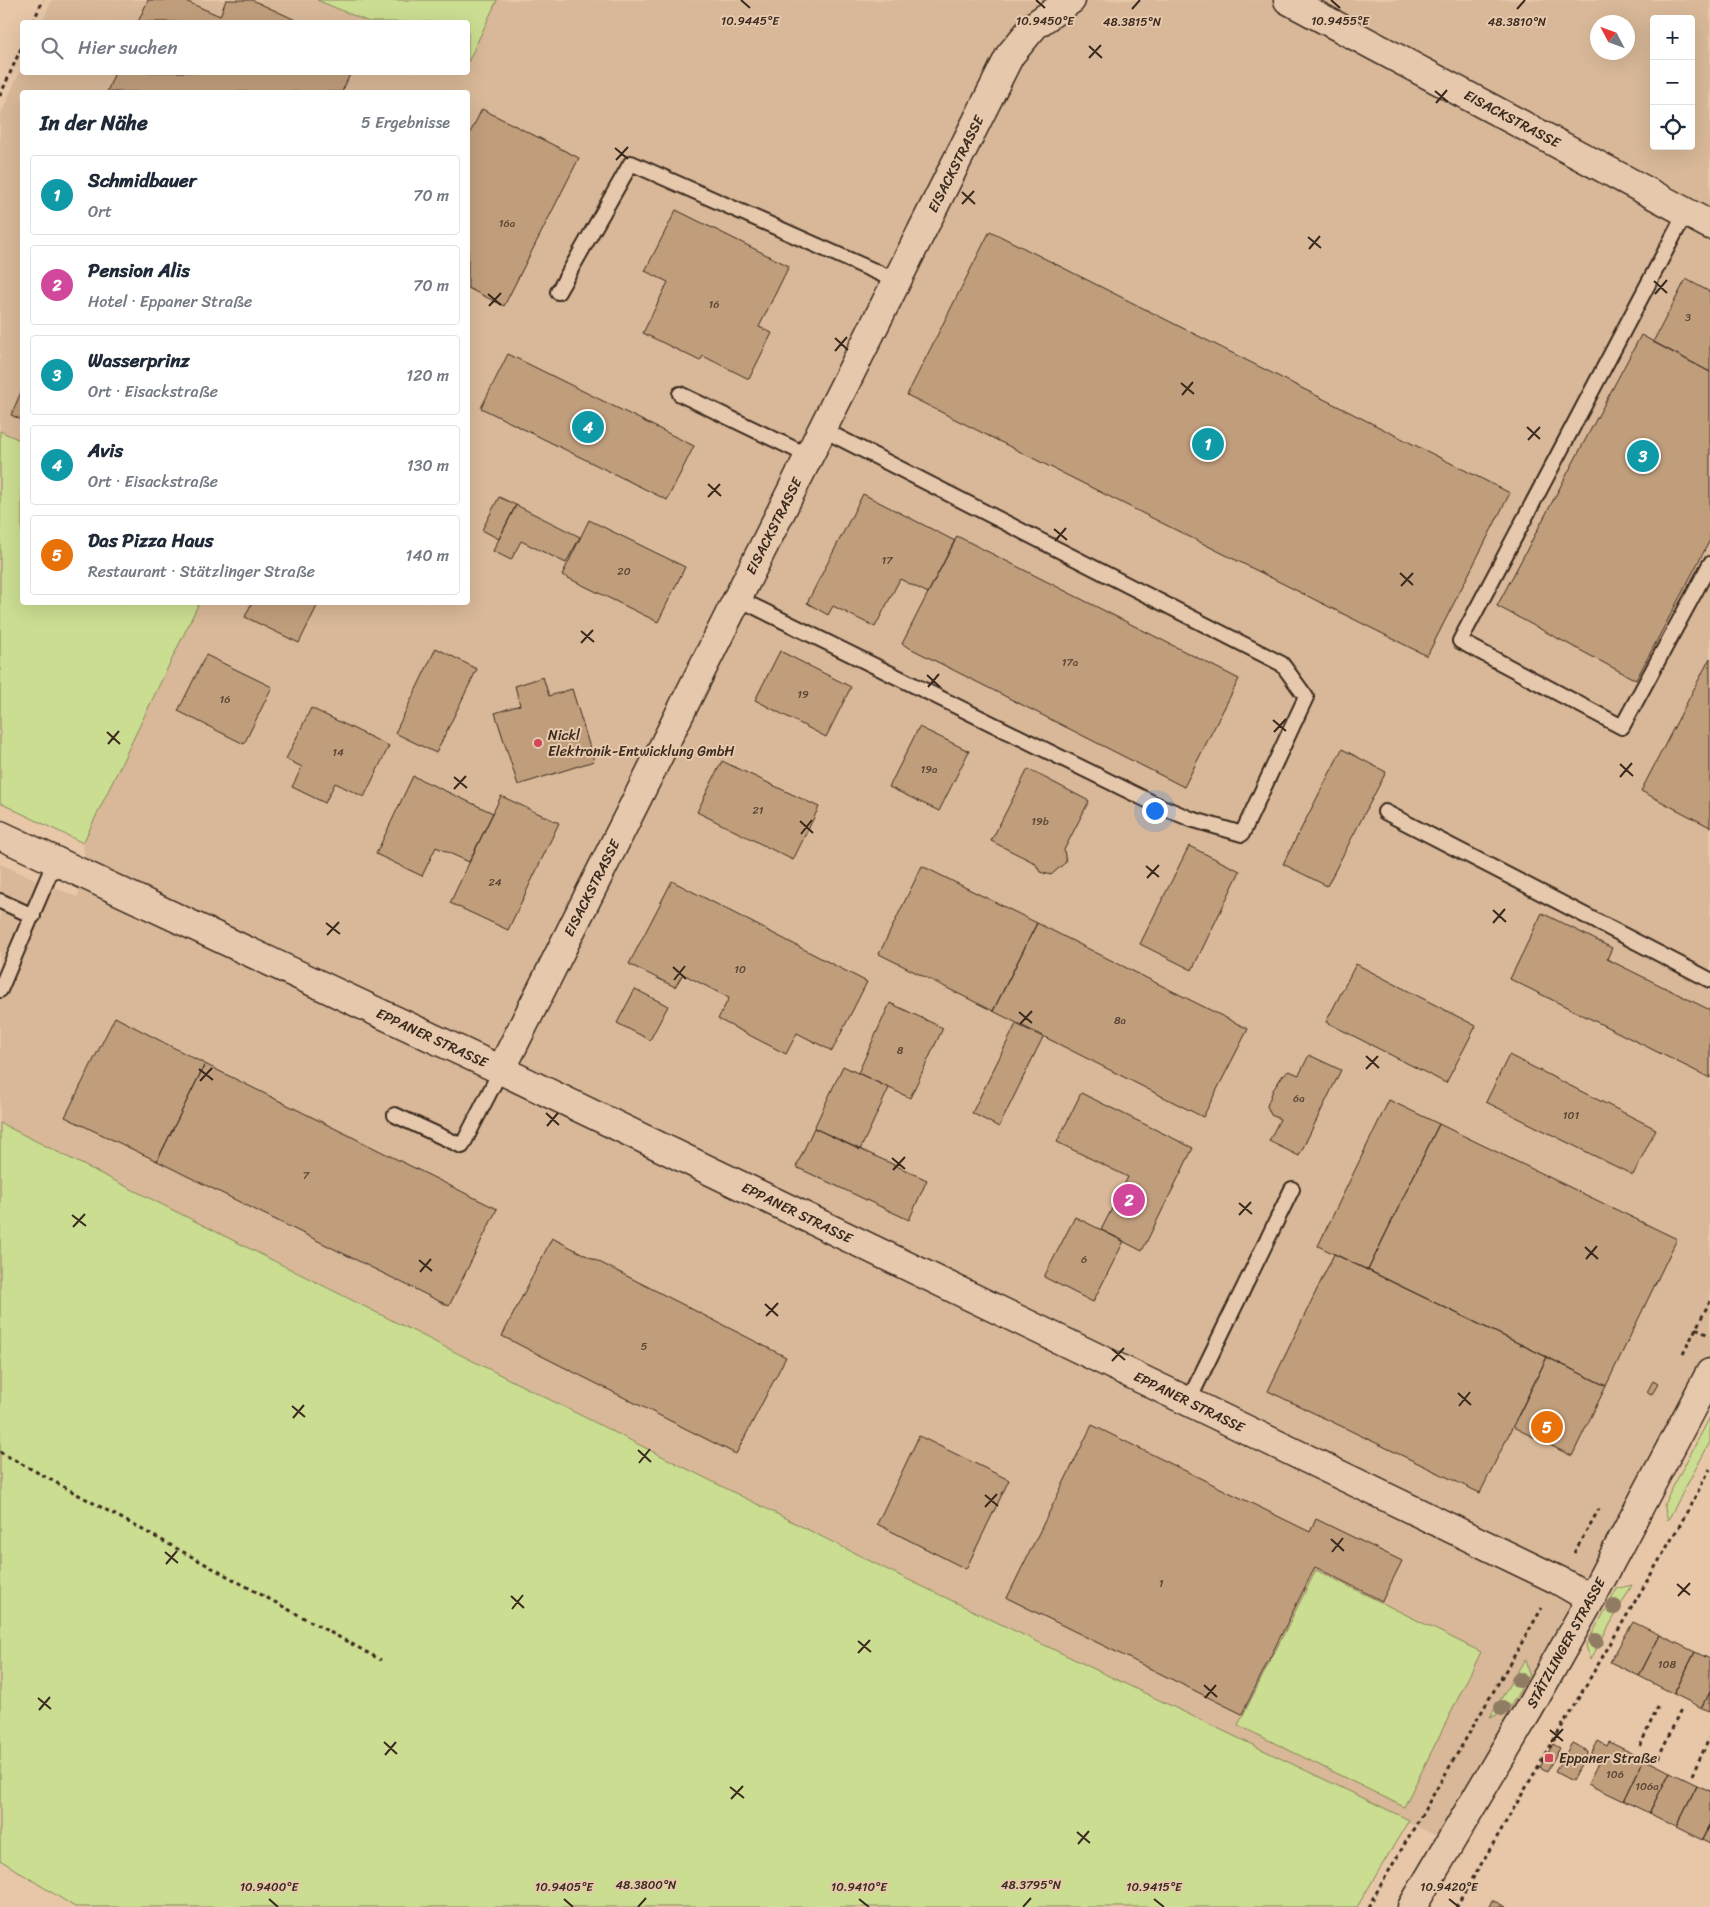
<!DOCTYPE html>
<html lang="de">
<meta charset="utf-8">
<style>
:root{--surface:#fff;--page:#f2f2f3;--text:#1f2937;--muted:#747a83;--line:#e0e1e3;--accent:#ea580c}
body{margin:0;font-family:Sriracha,sans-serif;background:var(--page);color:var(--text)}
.controls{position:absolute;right:15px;top:15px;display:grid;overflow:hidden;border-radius:5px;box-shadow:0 5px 20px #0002}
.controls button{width:45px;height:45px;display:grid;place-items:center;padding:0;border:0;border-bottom:1px solid var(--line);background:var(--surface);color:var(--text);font:25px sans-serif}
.compass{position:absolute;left:1590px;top:15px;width:45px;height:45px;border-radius:50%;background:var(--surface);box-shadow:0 5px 20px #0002;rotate:311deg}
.you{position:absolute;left:1154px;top:810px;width:18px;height:18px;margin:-12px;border:4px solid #fff;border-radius:50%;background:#1a73e8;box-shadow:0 0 0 8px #1a73e833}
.badge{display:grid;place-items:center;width:32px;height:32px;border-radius:50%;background:var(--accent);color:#fff;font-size:16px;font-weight:700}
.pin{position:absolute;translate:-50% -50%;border:2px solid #fff;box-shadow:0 1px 5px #0006}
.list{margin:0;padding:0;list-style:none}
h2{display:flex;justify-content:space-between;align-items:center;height:65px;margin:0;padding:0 20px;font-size:21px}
h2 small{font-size:16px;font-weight:400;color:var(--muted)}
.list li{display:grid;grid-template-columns:32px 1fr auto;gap:15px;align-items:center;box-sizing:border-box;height:80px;margin:0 10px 10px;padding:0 10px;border:1px solid var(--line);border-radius:5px}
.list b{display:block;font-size:19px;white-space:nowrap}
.list p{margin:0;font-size:16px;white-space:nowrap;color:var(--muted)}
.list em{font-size:16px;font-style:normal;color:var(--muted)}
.icon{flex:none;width:28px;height:28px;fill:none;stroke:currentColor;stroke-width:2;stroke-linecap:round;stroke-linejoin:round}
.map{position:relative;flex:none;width:1710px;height:1907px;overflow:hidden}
.search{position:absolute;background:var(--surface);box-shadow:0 5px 20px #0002;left:20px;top:20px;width:450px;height:55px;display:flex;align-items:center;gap:12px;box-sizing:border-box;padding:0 18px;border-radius:5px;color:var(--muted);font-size:19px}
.panel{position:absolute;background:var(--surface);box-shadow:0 5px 20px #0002;left:20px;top:90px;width:450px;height:515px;border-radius:5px}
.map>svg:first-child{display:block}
.built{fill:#d8b898;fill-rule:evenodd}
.green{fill:#cbdd91;stroke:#838458}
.building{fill:#c09e7c;stroke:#3b2a1e}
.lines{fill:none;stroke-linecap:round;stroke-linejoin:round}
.service-casing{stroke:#3b2a1e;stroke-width:18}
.minor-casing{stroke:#3b2a1e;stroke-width:31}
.path{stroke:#3b2a1e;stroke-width:3;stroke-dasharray:4 4;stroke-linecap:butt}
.service{stroke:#e6c8ac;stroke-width:14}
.minor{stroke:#e6c8ac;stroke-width:28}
.tree{fill:#907b63}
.ticks{fill:none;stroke:#3b2a1e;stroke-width:2}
.poi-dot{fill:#d1495b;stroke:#e6c8ac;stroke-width:2}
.labels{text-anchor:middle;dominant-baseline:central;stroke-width:4;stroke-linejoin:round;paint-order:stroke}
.number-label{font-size:11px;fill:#5c4736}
.street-label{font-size:14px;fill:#3b2a1e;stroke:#e6c8ac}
.poi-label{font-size:14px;fill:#3b2a1e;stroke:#e6c8ac;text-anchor:start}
.ticks-label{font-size:12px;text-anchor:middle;fill:#3b2a1e;stroke:#e6c8ac;stroke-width:4;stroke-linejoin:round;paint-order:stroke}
</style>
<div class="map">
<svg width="1710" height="1907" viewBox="0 0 1710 1907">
<rect width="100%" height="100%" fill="#e7c7a8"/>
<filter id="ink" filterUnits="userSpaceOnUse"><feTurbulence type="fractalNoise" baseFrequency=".02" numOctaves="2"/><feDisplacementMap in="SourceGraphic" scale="10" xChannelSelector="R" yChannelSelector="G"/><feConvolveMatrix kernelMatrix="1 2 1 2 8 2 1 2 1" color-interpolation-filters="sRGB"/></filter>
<g filter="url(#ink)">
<path class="built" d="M52,0H317L369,22H42Z
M497,0H1710V1373L1449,1842L888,1570L0,1123V864L77,897L86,876L83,843L199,603L468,602V92H22V441L0,431V116L22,66V72H468V62ZM1654,19H1691V146H1654ZM1598,22H1628V52H1598Z"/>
<path class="green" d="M317,0H497L468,62V22H369Z
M0,431L22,441V602L199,603L83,843L0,803Z
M0,1123L888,1570L1409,1820L1357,1907H75L0,1860Z
M1710,1417V1442L1668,1520L1664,1504Z
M1316,1570L1481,1652L1404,1807L1238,1725Z
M1632,1585L1590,1660L1586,1645L1617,1589Z
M1525,1659L1529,1675L1507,1712L1490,1717Z"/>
<path class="building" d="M148,0H183L220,16L226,0H252L300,22H138Z
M115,72H351L342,92H107Z
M482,109L579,158L504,306L468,288V137Z
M676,210L789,266L759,327L772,333L749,379L703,356L700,361L643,333L668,282L645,271Z
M990,231L1510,493L1427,656L907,395Z
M1686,279L1710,292V372L1653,342Z
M1641,335L1710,372V540L1636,680L1497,606Z
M508,354L694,446L667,500L481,408Z
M22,390V420L11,415Z
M863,494L955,541L928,593L900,579L875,627L833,606L828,615L807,603Z
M499,497L516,505L499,539L482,530Z
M516,505L580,537L566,563L521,541L511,560L493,551Z
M589,520L685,567L658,622L562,575Z
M957,536L1239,679L1184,787L902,644Z
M252,602H319L299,643L245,617Z
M436,648L477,669L436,753L395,733Z
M780,651L851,687L826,737L755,700Z
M206,655L272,687L244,744L178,711Z
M1710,658V827L1641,791Z
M543,677L549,696L572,689L594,761L518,785L495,713L520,705L515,686Z
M311,708L389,746L364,797L335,783L325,803L292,787L302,767L286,759Z
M919,727L969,751L939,811L889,787Z
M1342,749L1386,772L1327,886L1283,864Z
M722,761L819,807L793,860L697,812Z
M1028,769L1089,801L1064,850L1066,862L1051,875L1040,872L1035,863L991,841Z
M413,776L493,813L469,862L436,847L422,876L376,854Z
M501,796L559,823L508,930L450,903Z
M1189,846L1240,871L1192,970L1140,944Z
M922,866L1037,923L993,1011L879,954Z
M672,881L867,982L832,1051L797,1033L786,1054L718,1019L729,998L683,974L675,987L629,964Z
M1542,913L1612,948L1607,959L1710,1010V1078L1510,979Z
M1037,923L1248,1029L1203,1117L993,1011Z
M1356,964L1476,1026L1446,1083L1326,1022Z
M635,989L668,1006L650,1040L617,1023Z
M890,1003L943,1028L910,1098L858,1073Z
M115,1017L205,1064L157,1161L65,1117Z
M1016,1024L1043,1037L999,1127L972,1113Z
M1309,1055L1341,1070L1299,1156L1269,1141L1280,1119L1271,1115L1267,1106L1273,1090L1283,1075L1289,1071L1299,1075Z
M1509,1055L1656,1129L1633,1175L1486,1102Z
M205,1064L497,1209L449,1306L157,1161Z
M843,1066L889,1088L860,1150L814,1128Z
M1081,1093L1193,1148L1142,1251L1101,1230L1128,1177L1057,1142Z
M1389,1100L1439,1124L1368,1270L1318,1246Z
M1439,1124L1677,1239L1606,1386L1368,1270Z
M814,1128L927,1180L909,1220L796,1167Z
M1075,1217L1124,1241L1093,1302L1044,1277Z
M552,1238L786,1357L736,1454L502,1336Z
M1334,1254L1547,1357L1480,1493L1268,1391Z
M1547,1357L1606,1386L1572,1456L1513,1427Z
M1653,1381L1658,1384L1652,1394L1647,1392Z
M1092,1425L1310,1532L1316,1519L1402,1561L1382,1601L1315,1567L1242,1714L1007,1598Z
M919,1436L1009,1480L966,1569L877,1524Z
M1633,1622L1660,1635L1639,1676L1610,1662Z
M1660,1635L1695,1652L1674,1694L1639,1676Z
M1695,1652L1710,1659V1692L1702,1708L1674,1694Z
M1710,1692V1711L1702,1708Z
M1598,1741L1607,1746L1609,1742L1644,1759L1624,1801L1588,1784L1598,1763L1589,1758Z
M1572,1743L1588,1751L1572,1781L1555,1772Z
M1553,1744L1560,1748L1547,1771L1540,1767Z
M1644,1759L1670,1772L1649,1813L1624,1801Z
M1670,1772L1697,1785L1676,1827L1649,1813Z
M1697,1785L1710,1791V1824L1702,1840L1676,1827Z
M1710,1824V1844L1702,1840Z
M1492,1900L1506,1907H1489Z"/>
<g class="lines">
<g class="service-casing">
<path id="service" d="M1686,212L1460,641L1622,727L1710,564
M558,292L631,163L897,281
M680,394L809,456
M737,598L1155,804L1191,819L1242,834L1306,697L1282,664L822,429
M1385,812L1710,980
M0,901L33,916
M0,990L55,861
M395,1115L462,1146L501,1070
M1188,1402L1292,1189"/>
</g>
<g class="minor-casing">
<path id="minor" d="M1288,0L1710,225
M0,835L501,1070L1558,1580L1591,1599
M501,1070L1010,55L1035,25L1071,0
M1412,1907L1529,1709L1591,1599L1710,1373"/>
</g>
<path class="path" d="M33,22L43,0
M0,96L22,46
M1696,1328L1710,1336
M1683,1354L1710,1301
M0,1452L381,1660
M1574,1553L1599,1509
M1640,1746L1659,1704
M1658,1758L1681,1710
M1692,1775L1710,1737
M1368,1907L1542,1608
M1456,1907L1681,1523L1710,1469"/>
<use href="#service" class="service"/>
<use href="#minor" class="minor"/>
</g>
<g class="tree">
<circle cx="1614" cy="1607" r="8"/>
<circle cx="1596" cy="1641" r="8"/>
<circle cx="1519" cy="1680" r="8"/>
<circle cx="1502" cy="1708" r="8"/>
</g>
</g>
<path class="ticks" d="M741,0L750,8M1036,0L1045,8M1331,0L1340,8M1132,9L1140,0M1517,9L1525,0M1089,46L1102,58M1089,58L1101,45M1435,91L1448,102M1436,103L1447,90M615,148L628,159M616,160L628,147M962,192L975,204M962,204L974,191M1308,237L1321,248M1309,249L1320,236M1654,281L1667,293M488,294L501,305M1655,294L1667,280M489,306L501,293M835,338L848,350M835,351L847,337M1181,383L1194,394M1182,395L1193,382M1527,427L1540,439M1528,440L1540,427M708,484L721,496M708,497L720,484M1054,529L1067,540M1055,541L1066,528M1400,573L1413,585M1401,586L1413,573M581,631L594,642M581,643L593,630M927,675L940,687M928,687L939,674M1273,720L1286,731M107,732L120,744M1274,732L1286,719M108,744L119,731M1620,764L1633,776M454,777L467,788M1620,777L1632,763M454,789L466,776M800,821L813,833M801,834L812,820M1146,866L1159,877M1147,878L1159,865M1493,910L1506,922M326,923L340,934M1493,923L1505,909M327,935L339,922M673,967L686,979M674,980L685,966M1019,1012L1032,1023M1020,1024L1032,1011M1366,1056L1379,1068M199,1069L213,1080M1366,1069L1378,1056M200,1081L212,1068M546,1113L559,1125M547,1126L558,1113M892,1158L905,1169M893,1170L905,1157M1239,1203L1252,1214M72,1215L86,1226M1239,1215L1251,1202M73,1227L85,1214M1585,1247L1598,1259M1586,1259L1597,1246M419,1260L432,1271M420,1272L431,1259M765,1304L778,1316M766,1316L778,1303M1112,1349L1125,1360M1112,1361L1124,1348M1458,1393L1471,1405M292,1406L305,1417M1459,1406L1470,1392M293,1418L304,1405M638,1450L651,1462M639,1463L650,1449M985,1495L998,1506M985,1507L997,1494M1331,1539L1344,1551M165,1552L178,1563M1332,1552L1343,1538M166,1564L177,1551M1677,1584L1690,1595M511,1596L524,1608M1678,1596L1690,1583M512,1609L523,1595M858,1641L871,1652M858,1653L870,1640M1204,1685L1217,1697M38,1698L51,1709M1205,1698L1216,1685M39,1710L50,1697M1550,1730L1563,1741M384,1742L397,1754M1551,1742L1563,1729M385,1755L396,1742M730,1787L744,1798M731,1799L743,1786M1077,1832L1090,1843M1078,1844L1089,1831M269,1899L278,1907M564,1899L573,1907M859,1899L869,1907M1154,1899L1164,1907M1449,1899L1459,1907M638,1907L646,1898M1023,1907L1031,1898"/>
<g class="poi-dot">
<circle cx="538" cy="743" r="5"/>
<rect x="1544" y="1753" width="10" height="10" rx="2.5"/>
</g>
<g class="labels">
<g class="number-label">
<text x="507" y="223">16a</text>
<text x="714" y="304">16</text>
<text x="1688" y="317">3</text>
<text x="887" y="560">17</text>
<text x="624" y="571">20</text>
<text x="1070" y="662">17a</text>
<text x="803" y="694">19</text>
<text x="225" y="699">16</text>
<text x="338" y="752">14</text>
<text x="929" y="769">19a</text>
<text x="758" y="810">21</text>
<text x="1040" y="821">19b</text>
<text x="495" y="882">24</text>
<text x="740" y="969">10</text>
<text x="1120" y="1020">8a</text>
<text x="900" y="1050">8</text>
<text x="1299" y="1098">6a</text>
<text x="1571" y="1115">101</text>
<text x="306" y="1175">7</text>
<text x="1084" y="1259">6</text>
<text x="644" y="1346">5</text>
<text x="1161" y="1583">1</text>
<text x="1667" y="1664">108</text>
<text x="1615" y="1774">106</text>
<text x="1647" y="1786">106a</text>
</g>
<g class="street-label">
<text transform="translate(1512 119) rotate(28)">EISACKSTRASSE</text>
<text transform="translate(956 164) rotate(-63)">EISACKSTRASSE</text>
<text transform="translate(774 526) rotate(-63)">EISACKSTRASSE</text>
<text transform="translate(592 888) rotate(-63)">EISACKSTRASSE</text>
<text transform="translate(432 1038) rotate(25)">EPPANER STRASSE</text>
<text transform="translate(797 1213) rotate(26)">EPPANER STRASSE</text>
<text transform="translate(1189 1402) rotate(26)">EPPANER STRASSE</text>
<text transform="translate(1566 1643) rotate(-61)">STÄTZLINGER STRASSE</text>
</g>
<g class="poi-label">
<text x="548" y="735">Nickl<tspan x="548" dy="16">Elektronik-Entwicklung GmbH</tspan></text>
<text x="1559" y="1758">Eppaner Straße</text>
</g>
</g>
<g class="ticks-label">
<text x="750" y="25">10.9445°E</text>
<text x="1045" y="25">10.9450°E</text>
<text x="1340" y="25">10.9455°E</text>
<text x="1132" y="26">48.3815°N</text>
<text x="1517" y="26">48.3810°N</text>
<text x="646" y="1889">48.3800°N</text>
<text x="1031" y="1889">48.3795°N</text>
<text x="269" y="1891">10.9400°E</text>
<text x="564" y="1891">10.9405°E</text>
<text x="859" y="1891">10.9410°E</text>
<text x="1154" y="1891">10.9415°E</text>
<text x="1449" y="1891">10.9420°E</text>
</g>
</svg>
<div class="controls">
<button>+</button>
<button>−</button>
<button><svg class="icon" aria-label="locate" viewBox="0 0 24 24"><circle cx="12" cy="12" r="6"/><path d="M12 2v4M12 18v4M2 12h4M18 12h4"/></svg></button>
</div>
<svg class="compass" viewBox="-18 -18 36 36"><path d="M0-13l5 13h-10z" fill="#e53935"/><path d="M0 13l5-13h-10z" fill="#747a83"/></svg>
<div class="you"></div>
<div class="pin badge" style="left:1208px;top:444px;background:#0f9aa8">1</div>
<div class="pin badge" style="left:1129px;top:1200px;background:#d1479c">2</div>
<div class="pin badge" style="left:1643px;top:456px;background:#0f9aa8">3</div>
<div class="pin badge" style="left:588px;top:427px;background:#0f9aa8">4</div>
<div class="pin badge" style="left:1547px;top:1427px;background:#e8710a">5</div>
<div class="search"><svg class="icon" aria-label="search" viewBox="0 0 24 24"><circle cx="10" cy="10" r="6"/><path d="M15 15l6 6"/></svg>Hier suchen</div>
<section class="panel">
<h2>In der Nähe<small>5 Ergebnisse</small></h2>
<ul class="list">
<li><span class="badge" style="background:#0f9aa8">1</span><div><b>Schmidbauer</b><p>Ort</p></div><em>70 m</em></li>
<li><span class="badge" style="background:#d1479c">2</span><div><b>Pension Alis</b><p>Hotel · Eppaner Straße</p></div><em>70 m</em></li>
<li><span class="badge" style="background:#0f9aa8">3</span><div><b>Wasserprinz</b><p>Ort · Eisackstraße</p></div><em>120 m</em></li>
<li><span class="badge" style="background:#0f9aa8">4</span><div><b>Avis</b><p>Ort · Eisackstraße</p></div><em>130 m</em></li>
<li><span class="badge" style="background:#e8710a">5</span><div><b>Das Pizza Haus</b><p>Restaurant · Stätzlinger Straße</p></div><em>140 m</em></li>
</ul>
</section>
</div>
